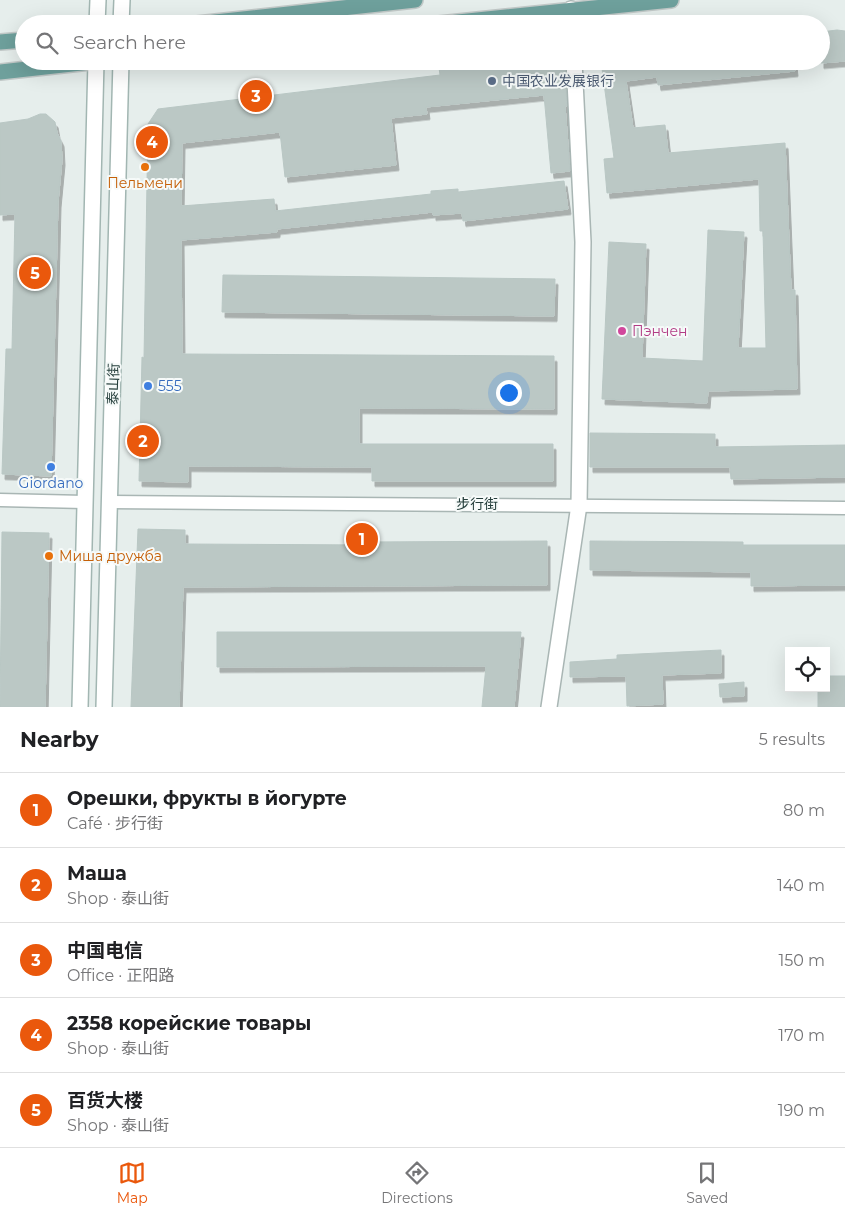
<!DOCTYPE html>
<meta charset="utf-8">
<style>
:root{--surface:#fff;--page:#f6f6f6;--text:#202124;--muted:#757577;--line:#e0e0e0;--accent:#ea580c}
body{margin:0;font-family:Montserrat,"Noto Sans SC",sans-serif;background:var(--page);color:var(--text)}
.controls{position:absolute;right:15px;bottom:15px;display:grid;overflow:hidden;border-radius:0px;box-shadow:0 5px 20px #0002}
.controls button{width:45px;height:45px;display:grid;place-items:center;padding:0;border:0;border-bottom:1px solid var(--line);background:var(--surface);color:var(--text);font:25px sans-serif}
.you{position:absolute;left:508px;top:392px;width:18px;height:18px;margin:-12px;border:4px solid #fff;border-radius:50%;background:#1a73e8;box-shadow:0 0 0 8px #1a73e833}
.badge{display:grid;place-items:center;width:32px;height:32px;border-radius:50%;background:var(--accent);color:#fff;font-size:16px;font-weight:700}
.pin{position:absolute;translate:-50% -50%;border:2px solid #fff;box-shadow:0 1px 5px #0006}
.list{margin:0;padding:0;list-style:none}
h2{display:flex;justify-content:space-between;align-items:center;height:65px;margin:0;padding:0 20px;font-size:21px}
h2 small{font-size:16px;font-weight:400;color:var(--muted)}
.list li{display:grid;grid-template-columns:32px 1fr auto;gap:15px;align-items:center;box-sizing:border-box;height:75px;padding:0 20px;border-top:1px solid var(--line)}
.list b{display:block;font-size:19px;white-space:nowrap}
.list p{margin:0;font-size:16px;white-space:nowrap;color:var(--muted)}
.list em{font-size:16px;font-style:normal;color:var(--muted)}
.icon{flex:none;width:28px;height:28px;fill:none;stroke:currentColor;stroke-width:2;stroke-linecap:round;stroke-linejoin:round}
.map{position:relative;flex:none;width:845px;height:707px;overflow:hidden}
.search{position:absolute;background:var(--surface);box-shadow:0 5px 20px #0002;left:15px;right:15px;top:15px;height:55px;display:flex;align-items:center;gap:12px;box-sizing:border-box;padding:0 18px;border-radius:28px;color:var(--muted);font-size:19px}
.sheet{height:440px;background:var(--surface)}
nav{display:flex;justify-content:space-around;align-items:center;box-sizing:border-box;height:70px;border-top:1px solid var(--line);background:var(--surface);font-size:14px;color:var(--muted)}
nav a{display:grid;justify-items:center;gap:2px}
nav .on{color:var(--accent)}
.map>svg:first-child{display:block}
.building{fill:#bbc8c5;stroke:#b9c7c4;filter:url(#shadow)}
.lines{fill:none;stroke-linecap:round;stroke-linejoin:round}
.pedestrian-casing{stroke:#a9b6b4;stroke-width:15}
.minor-casing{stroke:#a9b6b4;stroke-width:18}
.secondary-casing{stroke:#a2b6b2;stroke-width:18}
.primary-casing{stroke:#c2c9c8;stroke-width:18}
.pedestrian{stroke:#fff;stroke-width:12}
.minor{stroke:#fff;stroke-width:15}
.secondary{stroke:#fff;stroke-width:15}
.primary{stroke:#6ea09c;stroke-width:15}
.service-dot{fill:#5c6f8a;stroke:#f6faf9;stroke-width:2}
.food-dot{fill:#e8710a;stroke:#f6faf9;stroke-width:2}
.hotel-dot{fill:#d1479c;stroke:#f6faf9;stroke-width:2}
.shop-dot{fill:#3f7fe0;stroke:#f6faf9;stroke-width:2}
.labels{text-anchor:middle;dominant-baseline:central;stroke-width:4;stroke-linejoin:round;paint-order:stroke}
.service-label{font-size:14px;fill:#4e5e75;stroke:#f6faf9;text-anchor:start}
.food-label{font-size:14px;fill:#c56008;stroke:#f6faf9}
.hotel-label{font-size:14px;fill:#b23c85;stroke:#f6faf9;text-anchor:start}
.street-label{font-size:14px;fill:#263f3c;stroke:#f6faf9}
.shop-label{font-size:14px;fill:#366cbe;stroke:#f6faf9;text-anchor:start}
</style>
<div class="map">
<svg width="845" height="707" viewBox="0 0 845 707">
<defs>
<filter id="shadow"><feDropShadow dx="3" dy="5.5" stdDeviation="0" flood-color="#0004"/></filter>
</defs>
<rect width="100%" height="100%" fill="#e6eeec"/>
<path class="building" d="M837,30L845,31V61L821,63V32Z
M499,61H541L542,68L565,66L567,106H565L570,171L551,173L544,95L426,107L427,114L391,118L396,165L285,177L280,132L182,143L181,206L274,199L275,211L431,194V191L458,189V192L564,181L568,209L463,221L462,213L433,215V212L277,229V232L181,240L182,354L554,356V409L359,408V444H553V481H372V467L188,466V482L139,481L142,357L144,358L148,124L158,109L440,75L439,68Z
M601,61H794L795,71L658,85L657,77L626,81L633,128L665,125L668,153L785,143L791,290H795L797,389L708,391L707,403L602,399L609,242L646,244L642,358L703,361L708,230L744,232L738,348H766L763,231H760L759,179L607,193L604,159L614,158Z
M40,114H46L55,122L57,133L61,141L62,160L58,202L51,476L2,474L6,349H12L15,214L0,215V123L28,119Z
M223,275L555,279L554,316L222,312Z
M590,433L715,434V447L845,445V477L731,479L730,467H590Z
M138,529L185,530V544L368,545V542L547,541V585L183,587L179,707H131Z
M2,532L49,533L45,707H0Z
M590,541L743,542V545H845V585L751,586V572L590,570Z
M217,632H521L514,707H482L486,666L217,667Z
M721,650V673L662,675L663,704L627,706L626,676L570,677V662L617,659V655Z
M826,676H845V707H818V688H826Z
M744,682V696L720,697L719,684Z"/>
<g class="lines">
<g class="pedestrian-casing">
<path id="pedestrian" d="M0,500L84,502
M110,502L845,508"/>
</g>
<g class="minor-casing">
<path id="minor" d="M571,9L572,24
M549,707L579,505L583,242L574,61"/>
</g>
<g class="secondary-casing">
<path id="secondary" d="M97,24L98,0
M121,24L122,0
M80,707L96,61
M104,707L121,61"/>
</g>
<g class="primary-casing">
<path id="primary" d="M197,24L415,0
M439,24L671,0
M0,42L24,40
M0,72L99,61"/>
</g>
<use href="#pedestrian" class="pedestrian"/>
<use href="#minor" class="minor"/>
<use href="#secondary" class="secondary"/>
<use href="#primary" class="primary"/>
</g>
<circle class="service-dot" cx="492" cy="81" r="5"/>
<g class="food-dot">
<circle cx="145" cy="167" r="5"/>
<circle cx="49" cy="556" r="5"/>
</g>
<circle class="hotel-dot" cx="622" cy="331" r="5"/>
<g class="shop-dot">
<circle cx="148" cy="386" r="5"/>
<circle cx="51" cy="467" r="5"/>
</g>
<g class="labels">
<g class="service-label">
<text x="502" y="81">中国农业发展银行</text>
</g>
<g class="food-label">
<text x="145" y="183">Пельмени</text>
<text x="59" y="556" text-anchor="start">Миша дружба</text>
</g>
<g class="hotel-label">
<text x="632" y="331">Пэнчен</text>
</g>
<g class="street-label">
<text transform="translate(113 384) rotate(-88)">泰山街</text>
<text x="477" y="504">步行街</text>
</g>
<g class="shop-label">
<text x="158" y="386">555</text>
<text x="51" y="483" text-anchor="middle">Giordano</text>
</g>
</g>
</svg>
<div class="controls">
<button><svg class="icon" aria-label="locate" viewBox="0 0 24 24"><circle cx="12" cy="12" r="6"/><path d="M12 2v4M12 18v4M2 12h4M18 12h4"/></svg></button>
</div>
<div class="you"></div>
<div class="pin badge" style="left:362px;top:539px">1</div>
<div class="pin badge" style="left:143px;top:441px">2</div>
<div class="pin badge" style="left:256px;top:96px">3</div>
<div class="pin badge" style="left:152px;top:142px">4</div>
<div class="pin badge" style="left:35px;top:273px">5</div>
<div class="search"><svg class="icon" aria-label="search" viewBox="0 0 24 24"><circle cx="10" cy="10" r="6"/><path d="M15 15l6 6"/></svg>Search here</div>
</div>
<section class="sheet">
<h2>Nearby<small>5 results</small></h2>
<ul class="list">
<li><span class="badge">1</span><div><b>Орешки, фрукты в йогурте</b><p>Café · 步行街</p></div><em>80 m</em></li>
<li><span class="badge">2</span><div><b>Маша</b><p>Shop · 泰山街</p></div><em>140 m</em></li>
<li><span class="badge">3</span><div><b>中国电信</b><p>Office · 正阳路</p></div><em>150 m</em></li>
<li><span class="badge">4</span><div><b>2358 корейские товары</b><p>Shop · 泰山街</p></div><em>170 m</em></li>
<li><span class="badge">5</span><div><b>百货大楼</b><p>Shop · 泰山街</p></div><em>190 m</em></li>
</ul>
</section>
<nav>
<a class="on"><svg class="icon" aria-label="map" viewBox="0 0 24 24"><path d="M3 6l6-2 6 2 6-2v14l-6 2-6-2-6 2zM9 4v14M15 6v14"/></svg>Map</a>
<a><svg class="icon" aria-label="directions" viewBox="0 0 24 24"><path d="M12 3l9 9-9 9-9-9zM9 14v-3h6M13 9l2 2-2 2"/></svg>Directions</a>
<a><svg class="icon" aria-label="saved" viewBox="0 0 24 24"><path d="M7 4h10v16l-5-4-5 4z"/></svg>Saved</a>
</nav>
